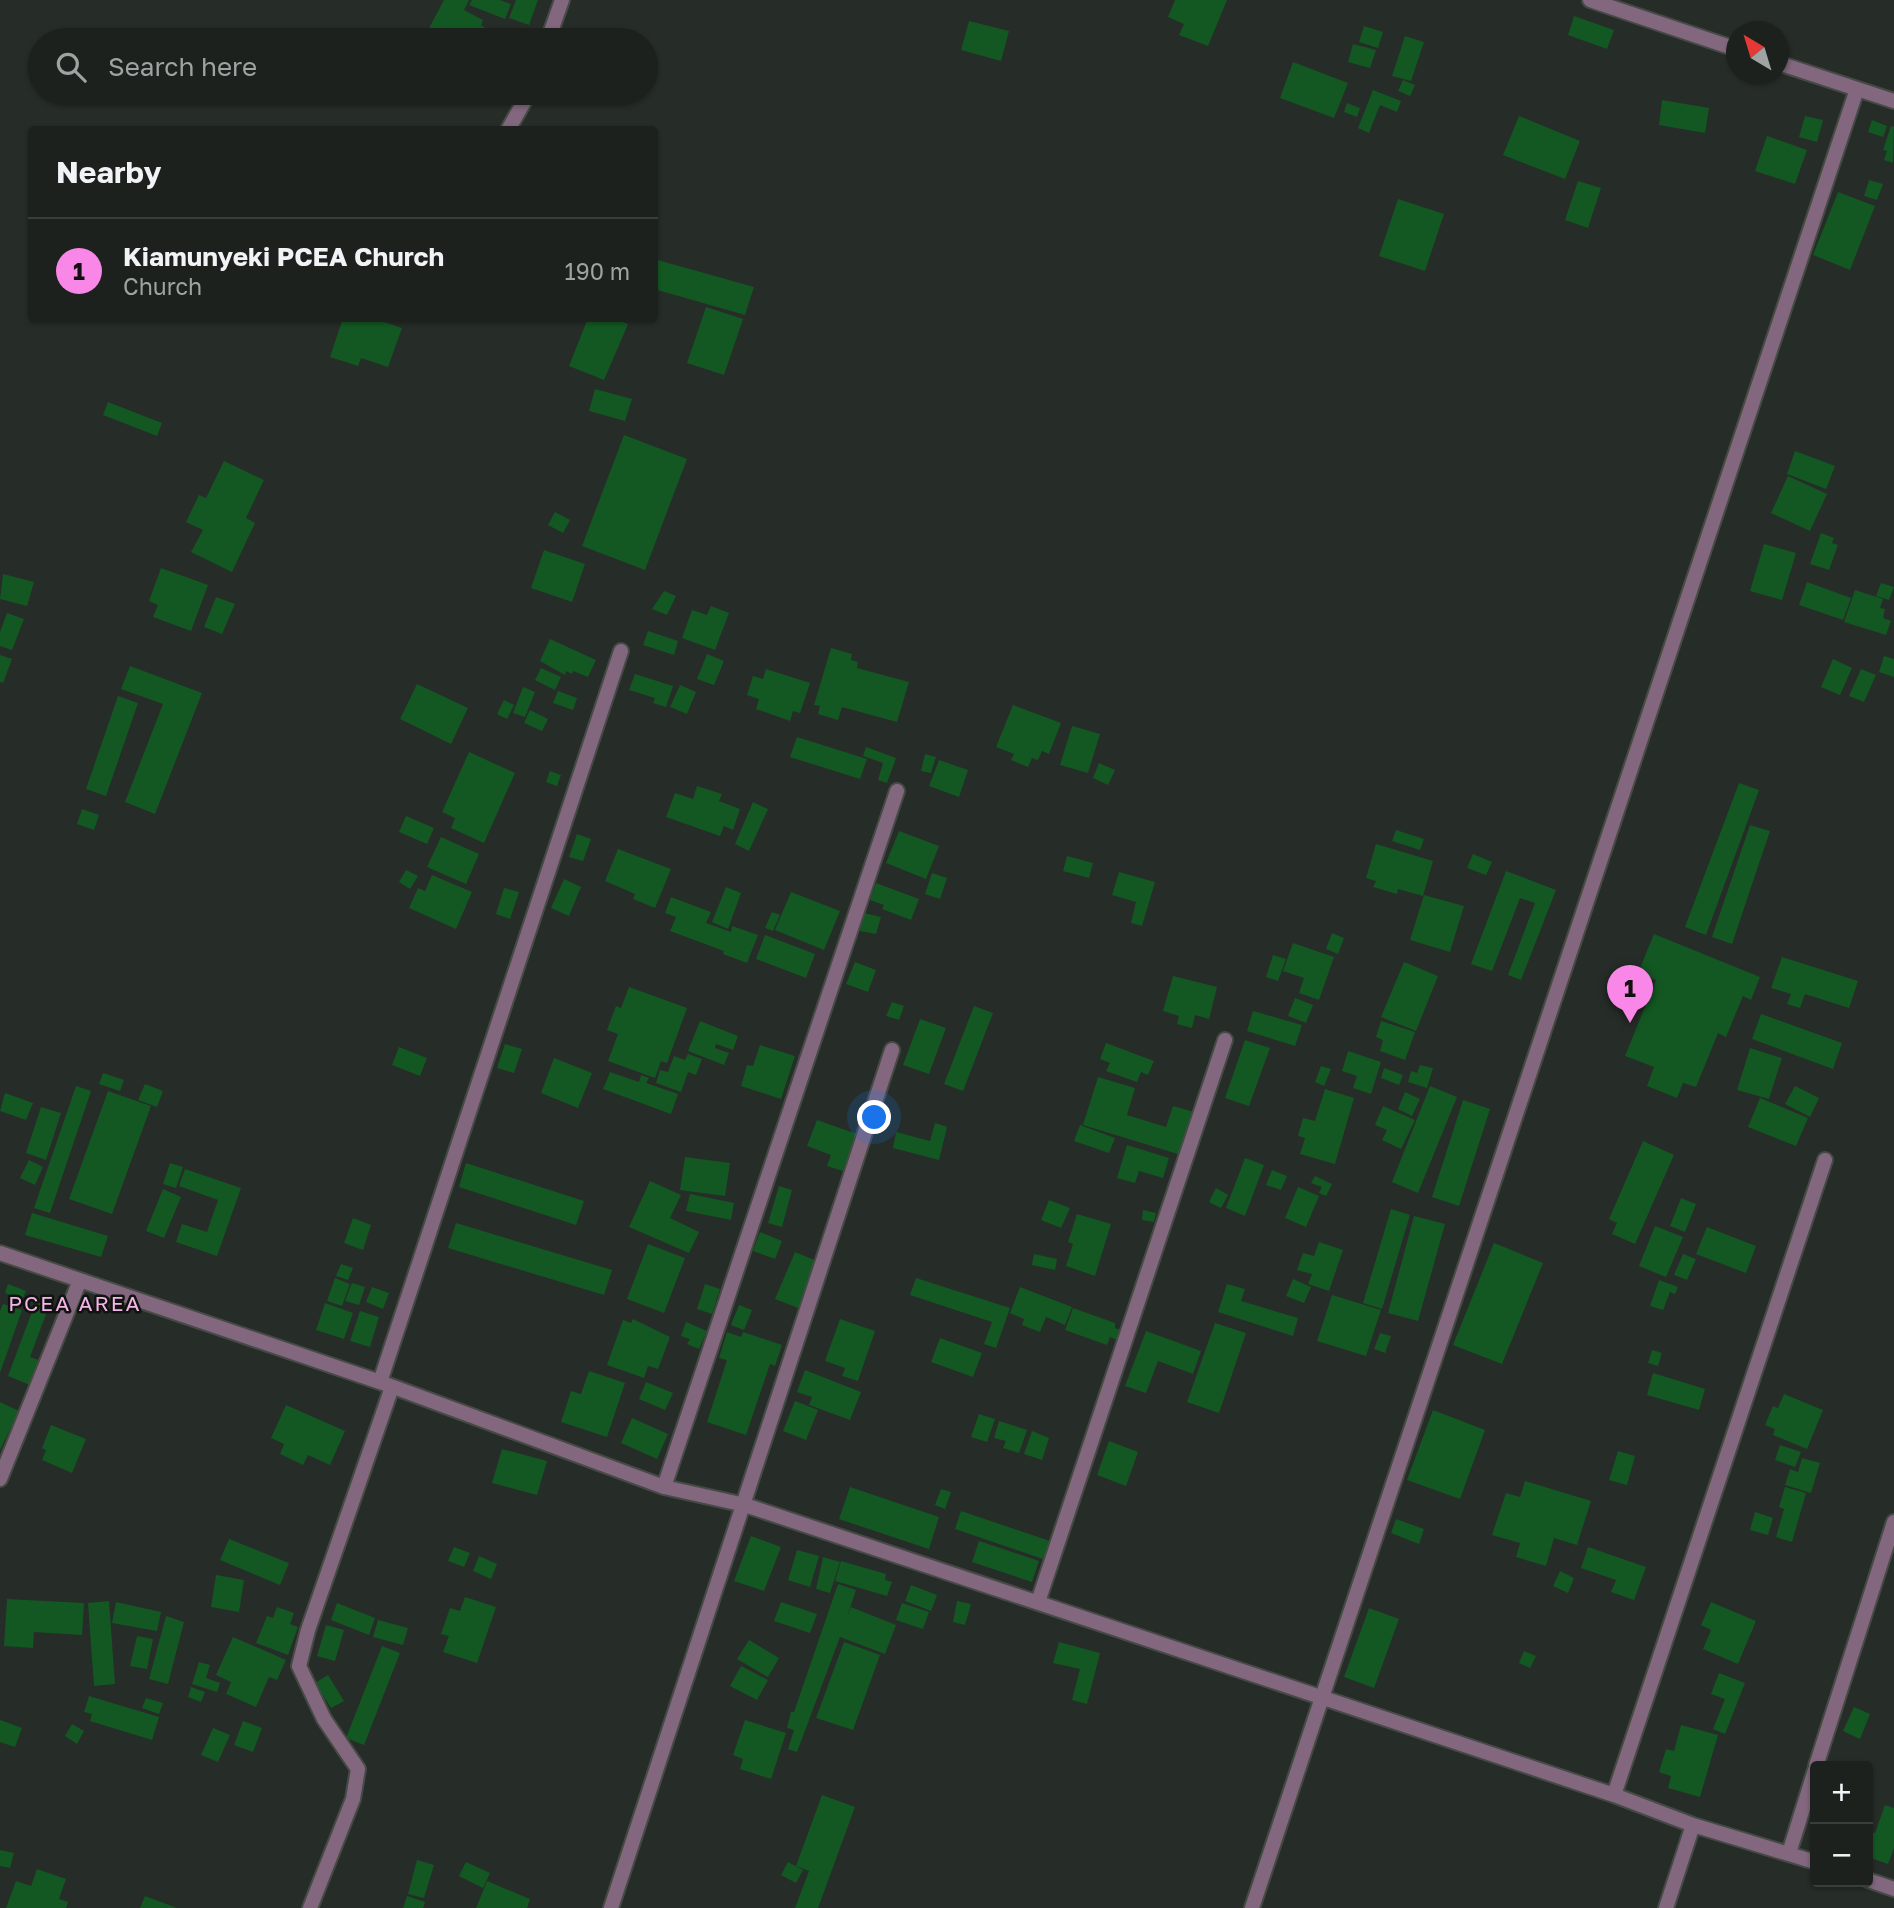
<!DOCTYPE html>
<meta charset="utf-8">
<style>
:root{--surface:#1c211d;--page:#292e2a;--text:#f1f3f6;--muted:#a0a3a4;--line:#3a3e3b;--accent:#f987e8}
body{margin:0;font-family:"Golos Text",sans-serif;background:var(--page);color:var(--text)}
.controls{position:absolute;right:21px;bottom:21px;display:grid;overflow:hidden;border-radius:7px;box-shadow:0 2px 5px #0004}
.controls button{width:63px;height:63px;display:grid;place-items:center;padding:0;border:0;border-bottom:2px solid var(--line);background:var(--surface);color:var(--text);font:35px sans-serif}
.compass{position:absolute;left:1726px;top:21px;width:63px;height:63px;border-radius:50%;background:var(--surface);box-shadow:0 2px 5px #0004;rotate:322deg}
.you{position:absolute;left:875px;top:1118px;width:24px;height:24px;margin:-18px;border:5px solid #fff;border-radius:50%;background:#1a73e8;box-shadow:0 0 0 10px #1a73e833}
.badge{display:grid;place-items:center;width:46px;height:46px;border-radius:50%;background:var(--accent);color:#111;font-size:23px;font-weight:700}
.pin{position:absolute;translate:-50% -58px;filter:drop-shadow(0 2px 4px #0008)}
.pin::after{content:'';position:absolute;top:37px;width:24px;height:21px;background:inherit;clip-path:polygon(0 0,100% 0,50% 100%)}
.list{margin:0;padding:0;list-style:none}
h2{display:flex;justify-content:space-between;align-items:center;height:91px;margin:0;padding:0 28px;font-size:30px}
h2 small{font-size:23px;font-weight:400;color:var(--muted)}
.list li{display:grid;grid-template-columns:46px 1fr auto;gap:21px;align-items:center;box-sizing:border-box;height:105px;padding:0 28px;border-top:2px solid var(--line)}
.list b{display:block;font-size:26px;white-space:nowrap}
.list p{margin:0;font-size:23px;white-space:nowrap;color:var(--muted)}
.list em{font-size:23px;font-style:normal;color:var(--muted)}
.icon{flex:none;width:38px;height:38px;fill:none;stroke:currentColor;stroke-width:2;stroke-linecap:round;stroke-linejoin:round}
.map{position:relative;flex:none;width:1894px;height:1908px;overflow:hidden}
.search{position:absolute;background:var(--surface);box-shadow:0 2px 5px #0004;left:28px;top:28px;width:630px;height:77px;display:flex;align-items:center;gap:18px;box-sizing:border-box;padding:0 24px;border-radius:38px;color:var(--muted);font-size:26px}
.panel{position:absolute;background:var(--surface);box-shadow:0 2px 5px #0004;left:28px;top:126px;width:630px;height:196px;border-radius:7px}
.map>svg:first-child{display:block}
.building{fill:#135822}
.lines{fill:none;stroke-linecap:round;stroke-linejoin:round}
.minor-casing{stroke:#454a45;stroke-width:18}
.minor{stroke:#83677e;stroke-width:14}
.labels{text-anchor:middle;dominant-baseline:central;stroke-width:5;stroke-linejoin:round;paint-order:stroke}
.quarter-label{font-size:21px;letter-spacing:2px;fill:#f5b5e9;stroke:#111311}
</style>
<div class="map">
<svg width="1894" height="1908" viewBox="0 0 1894 1908">
<rect width="100%" height="100%" fill="#262c27"/>
<path class="building" d="M444,0H469L464,10L483,20L481,25L487,29L481,40H437L439,35L428,30Z
M472,0H500L511,4L505,19L469,5Z
M516,0H538L529,25L509,18Z
M1175,0H1227L1208,46L1179,35L1184,24L1168,17Z
M1574,16L1614,30L1607,49L1568,35Z
M969,21L1009,31L1001,61L961,50Z
M1364,26L1383,32L1378,48L1359,42Z
M1405,36L1424,42L1411,81L1392,76Z
M1353,44L1376,50L1370,68L1348,62Z
M1293,62L1348,83L1334,118L1280,98Z
M1403,80L1415,85L1410,96L1398,91Z
M1373,90L1401,101L1397,112L1380,105L1369,133L1358,128Z
M1662,100L1709,108L1705,133L1659,125Z
M1347,103L1360,108L1357,117L1344,112Z
M1519,116L1580,141L1565,179L1503,155Z
M1805,116L1823,120L1817,142L1799,137Z
M1872,120L1887,126L1883,137L1868,132Z
M1891,126L1894,127L1893,163L1884,160L1887,151L1883,150Z
M1767,136L1807,150L1795,184L1755,171Z
M1869,180L1883,184L1877,200L1864,196Z
M1578,181L1601,188L1588,228L1565,220Z
M1838,192L1875,206L1850,270L1813,255Z
M1398,199L1444,214L1425,271L1379,256Z
M654,259L754,287L745,315L654,289Z
M706,307L743,319L724,375L687,363Z
M343,318H372L402,328L388,367L361,358L358,366L330,357Z
M588,318H614L628,324L604,380L569,366Z
M595,389L632,399L625,421L589,411Z
M108,402L162,423L157,436L103,415Z
M624,435L687,459L645,570L582,546Z
M1795,451L1835,466L1826,489L1787,474Z
M224,461L264,480L246,518L255,523L232,572L191,552L203,530L186,522L199,495L206,498Z
M1788,476L1827,494L1810,531L1771,513Z
M555,512L570,520L563,533L548,525Z
M1821,533L1834,538L1832,543L1838,545L1829,570L1810,564Z
M1764,544L1796,553L1782,600L1750,591Z
M544,550L585,564L572,602L531,588Z
M161,568L208,585L191,631L153,617L158,605L149,601Z
M3,574L34,582L27,606L0,599Z
M1807,582L1851,598L1843,620L1799,605Z
M1881,583L1894,587L1889,600L1876,596Z
M1855,590L1883,599L1880,608L1885,609L1883,618L1891,621L1886,635L1844,622Z
M664,591L676,596L667,615L652,609Z
M216,597L235,604L222,634L204,627Z
M711,606L729,613L715,650L682,638L692,610L707,615Z
M7,613L24,619L12,650L0,646V632Z
M648,631L678,641L674,655L643,645Z
M550,639L596,660L588,677L573,671L572,674L566,671L565,675L540,661Z
M831,648L852,654L851,660L858,662L857,668L909,682L897,722L842,707L838,720L818,714L820,706L814,705Z
M707,654L724,661L714,685L697,679Z
M0,655L12,659L3,683L0,682Z
M1884,656L1894,659V677L1879,672Z
M1833,659L1852,668L1840,695L1821,687Z
M130,666L202,693L155,814L125,802L163,704L121,689Z
M541,668L561,677L555,690L535,680Z
M766,669L810,683L800,713L793,711L790,721L756,709L759,699L747,695L753,676L763,679Z
M1861,669L1876,675L1864,702L1849,696Z
M635,674L673,686L666,707L653,703L655,698L629,690Z
M417,684L468,708L451,744L400,719Z
M680,685L696,692L687,714L670,707Z
M523,687L535,692L525,717L513,713Z
M558,691L577,698L573,710L553,703Z
M118,696L138,703L106,796L86,789Z
M504,700L514,705L507,719L497,714Z
M1013,705L1061,723L1049,754L1042,751L1038,760L1032,758L1028,767L1011,760L1014,754L996,747Z
M530,710L548,719L542,731L524,723Z
M1072,726L1100,734L1088,773L1060,765Z
M797,737L867,759L860,779L790,757Z
M866,747L896,758L887,783L878,780L883,763L863,756Z
M469,752L515,773L484,843L451,828L455,818L442,812Z
M925,754L936,757L931,773L921,771Z
M939,760L968,770L959,797L929,786Z
M1099,763L1115,770L1108,785L1093,778Z
M550,771L561,775L557,786L546,782Z
M1739,783L1759,790L1706,935L1685,927Z
M697,786L722,794L719,801L740,809L733,830L724,826L720,836L666,817L675,793L693,799Z
M753,802L768,809L749,851L735,844Z
M82,809L99,815L94,830L77,824Z
M406,816L434,828L427,844L399,832Z
M1750,825L1770,831L1732,944L1712,937Z
M1396,830L1424,839L1420,850L1392,841Z
M899,831L939,846L926,879L886,863Z
M577,834L591,839L583,861L569,857Z
M441,837L479,854L466,884L427,867Z
M1376,844L1433,861L1423,896L1398,889L1397,894L1373,887L1376,881L1366,878Z
M618,849L671,869L655,908L633,899L635,894L605,881Z
M1473,854L1492,862L1486,875L1467,868Z
M1067,856L1093,863L1089,878L1063,871Z
M406,870L418,876L410,889L399,882Z
M1506,871L1556,890L1521,980L1508,975L1535,903L1520,898L1492,971L1471,964Z
M1119,872L1155,882L1142,926L1131,923L1136,902L1112,895Z
M932,873L947,878L940,899L925,894Z
M432,875L472,892L456,929L409,908L418,888L425,891Z
M564,879L581,887L569,916L551,908Z
M876,883L919,899L911,920L882,909L884,905L870,900Z
M726,887L741,893L728,929L712,922Z
M504,888L519,892L510,919L496,914Z
M791,892L840,911L824,950L775,930Z
M1424,895L1464,906L1450,952L1410,940Z
M671,897L711,912L706,923L731,932L732,926L758,935L747,963L723,954L724,951L670,931L676,917L665,913Z
M772,912L780,915L773,931L765,928Z
M864,913L881,917L876,934L860,931Z
M1332,933L1344,938L1338,954L1326,949Z
M1654,934L1760,977L1751,1000L1743,996L1726,1037L1718,1033L1696,1087L1683,1083L1677,1098L1647,1086L1654,1067L1625,1056L1656,980L1638,973Z
M765,935L815,954L806,978L756,959Z
M1293,943L1334,957L1319,1000L1299,993L1304,978L1283,971Z
M1273,955L1286,959L1278,981L1266,977Z
M1782,957L1858,981L1849,1008L1805,994L1800,1008L1787,1004L1791,994L1771,988Z
M855,962L876,970L868,992L846,984Z
M1404,962L1438,976L1416,1031L1381,1017Z
M1173,976L1217,987L1209,1019L1195,1015L1192,1028L1177,1024L1179,1016L1163,1011Z
M629,987L687,1008L667,1063L661,1061L655,1078L608,1061L618,1034L607,1030L616,1006L621,1008Z
M1295,998L1313,1005L1306,1023L1288,1016Z
M892,1002L904,1006L899,1020L886,1016Z
M974,1006L993,1013L963,1091L944,1084Z
M1253,1011L1302,1025L1295,1046L1247,1031Z
M1761,1014L1842,1043L1833,1069L1752,1039Z
M920,1019L946,1028L929,1074L903,1065Z
M700,1021L738,1036L733,1050L716,1044L715,1048L729,1053L724,1065L688,1051Z
M1381,1021L1415,1032L1405,1060L1380,1051L1383,1040L1376,1037Z
M1245,1040L1270,1048L1249,1106L1225,1098Z
M1106,1043L1154,1061L1148,1075L1141,1072L1137,1082L1106,1071L1110,1063L1100,1059Z
M505,1044L522,1049L514,1073L497,1068Z
M760,1045L795,1056L781,1099L741,1086L747,1065L753,1066Z
M399,1047L427,1058L420,1076L392,1065Z
M1750,1048L1782,1058L1769,1099L1737,1090Z
M1348,1051L1381,1062L1371,1094L1353,1088L1357,1076L1342,1071Z
M688,1054L702,1059L696,1075L688,1072L681,1092L656,1083L660,1070L668,1072L674,1056L685,1060Z
M554,1058L592,1073L578,1108L541,1093Z
M1420,1065L1433,1068L1427,1088L1408,1082L1411,1071L1417,1073Z
M1321,1066L1331,1069L1324,1086L1315,1082Z
M1384,1068L1403,1075L1399,1085L1381,1078Z
M610,1072L639,1082L641,1075L649,1078L646,1083L678,1094L671,1114L603,1089Z
M103,1073L124,1080L120,1091L99,1084Z
M1098,1077L1135,1088L1127,1115L1166,1127L1173,1106L1194,1112L1181,1155L1083,1125Z
M145,1084L163,1091L157,1107L138,1100Z
M76,1086L91,1091L50,1213L34,1208Z
M1430,1086L1457,1097L1418,1193L1392,1182Z
M1795,1086L1819,1098L1810,1117L1785,1104Z
M1325,1089L1354,1098L1335,1164L1300,1154L1305,1138L1298,1136L1303,1118L1315,1121Z
M108,1091L151,1106L112,1214L69,1199Z
M1405,1092L1420,1099L1412,1116L1398,1109Z
M5,1093L33,1103L26,1120L0,1111Z
M1760,1098L1808,1118L1796,1146L1748,1127Z
M1463,1100L1490,1109L1459,1206L1432,1197Z
M1383,1106L1415,1120L1401,1149L1382,1140L1387,1130L1375,1125Z
M41,1107L61,1113L46,1160L26,1153Z
M817,1120L857,1134L843,1171L827,1166L831,1155L807,1146Z
M935,1123L947,1127L939,1160L893,1148L896,1132L930,1141Z
M1080,1125L1115,1138L1109,1153L1074,1141Z
M1643,1141L1674,1155L1635,1244L1612,1234L1617,1223L1609,1219Z
M1127,1145L1169,1158L1163,1178L1139,1171L1135,1183L1117,1178Z
M685,1157L730,1163L725,1196L680,1190Z
M1245,1158L1264,1165L1245,1216L1226,1208Z
M29,1160L43,1167L35,1185L20,1178Z
M170,1163L183,1167L176,1188L163,1184Z
M466,1163L584,1201L576,1225L459,1187Z
M185,1169L241,1188L217,1256L176,1242L182,1224L207,1232L218,1200L179,1186Z
M1272,1170L1287,1176L1281,1190L1266,1185Z
M1315,1176L1332,1184L1326,1196L1319,1193L1322,1187L1311,1183Z
M650,1181L681,1195L670,1218L699,1232L689,1253L629,1227Z
M779,1186L792,1190L782,1227L768,1223Z
M1298,1187L1319,1196L1306,1227L1285,1218Z
M1216,1188L1228,1195L1221,1208L1209,1202Z
M163,1189L181,1197L164,1238L146,1231Z
M690,1194L734,1203L731,1220L686,1211Z
M1681,1198L1696,1204L1685,1232L1670,1226Z
M1049,1200L1070,1208L1061,1228L1041,1220Z
M1391,1209L1410,1215L1382,1309L1363,1303Z
M1143,1210L1156,1213L1154,1222L1142,1220Z
M32,1213L108,1236L101,1257L25,1235Z
M1077,1214L1111,1224L1095,1276L1066,1266L1073,1244L1068,1242Z
M1414,1216L1445,1224L1418,1321L1388,1313Z
M353,1218L371,1225L363,1250L344,1243Z
M456,1223L612,1270L604,1295L448,1248Z
M1655,1226L1683,1237L1666,1277L1639,1266Z
M1707,1227L1756,1246L1746,1273L1696,1254Z
M760,1232L782,1241L775,1259L753,1251Z
M1319,1242L1343,1250L1329,1291L1308,1284L1312,1274L1297,1270L1303,1253L1314,1256Z
M1494,1243L1543,1263L1502,1364L1453,1345Z
M648,1244L685,1258L664,1313L627,1299Z
M795,1252L817,1261L798,1308L775,1299Z
M1034,1254L1057,1259L1055,1270L1032,1265Z
M1683,1254L1696,1259L1687,1280L1674,1275Z
M341,1264L353,1268L348,1280L336,1276Z
M335,1278L350,1284L342,1306L327,1301Z
M916,1278L1010,1308L996,1348L984,1344L992,1322L910,1295Z
M1293,1279L1311,1287L1304,1303L1286,1296Z
M1659,1280L1678,1287L1675,1294L1670,1292L1663,1310L1650,1306Z
M352,1283L365,1287L359,1305L345,1301Z
M8,1284L26,1291L22,1300L5,1293Z
M705,1284L720,1289L712,1314L697,1309Z
M1227,1284L1245,1289L1241,1301L1298,1318L1293,1336L1218,1312Z
M372,1287L389,1293L383,1309L366,1302Z
M1020,1287L1072,1307L1065,1325L1046,1317L1040,1332L1022,1325L1024,1319L1010,1313Z
M1332,1295L1381,1310L1366,1356L1317,1341Z
M36,1301L49,1306L30,1357L39,1360L30,1385L8,1376Z
M325,1303L353,1313L344,1339L316,1330Z
M3,1304L22,1310L0,1373V1311Z
M739,1305L752,1310L744,1330L731,1325Z
M1073,1308L1115,1323V1328L1123,1331L1119,1341L1110,1337L1107,1345L1065,1330Z
M360,1311L379,1317L370,1347L350,1341Z
M633,1319L670,1337L658,1369L648,1366L644,1378L607,1365L623,1320L631,1323Z
M840,1319L875,1331L858,1381L842,1376L845,1368L825,1361Z
M686,1322L707,1331L699,1349L687,1344L690,1339L681,1336Z
M1215,1323L1246,1333L1219,1413L1187,1402Z
M1146,1331L1201,1351L1193,1374L1158,1361L1146,1393L1125,1386Z
M727,1332L741,1337L743,1332L782,1345L775,1366L770,1364L746,1435L707,1422L727,1360L719,1358Z
M1380,1333L1391,1336L1385,1353L1374,1349Z
M940,1338L982,1353L973,1377L931,1362Z
M1652,1350L1662,1353L1658,1366L1648,1363Z
M805,1370L861,1392L850,1420L809,1405L812,1397L797,1392Z
M589,1371L625,1383L607,1437L561,1422L571,1391L581,1394Z
M1653,1373L1705,1389L1699,1410L1647,1395Z
M646,1382L673,1393L665,1410L639,1399Z
M1784,1394L1823,1410L1807,1449L1773,1435L1775,1429L1765,1425L1773,1406L1778,1408Z
M795,1401L818,1410L806,1440L783,1431Z
M0,1402L19,1411L0,1450Z
M286,1405L345,1431L330,1465L308,1455L303,1465L280,1454L284,1444L271,1438Z
M1433,1410L1485,1430L1460,1499L1407,1480Z
M979,1414L995,1419L987,1442L971,1437Z
M632,1418L668,1434L657,1459L621,1443Z
M999,1421L1027,1430L1019,1453L1003,1448L1006,1441L994,1438Z
M51,1425L86,1439L72,1473L42,1460L46,1450L42,1448Z
M1032,1431L1049,1438L1042,1460L1024,1454Z
M1109,1441L1138,1452L1126,1486L1097,1475Z
M1780,1445L1801,1452L1795,1467L1775,1460Z
M502,1449L547,1461L537,1495L492,1483Z
M1618,1451L1635,1456L1627,1485L1609,1480Z
M1802,1458L1820,1463L1811,1493L1785,1485L1790,1469L1798,1472Z
M1525,1481L1591,1501L1577,1545L1554,1538L1546,1566L1516,1557L1520,1543L1492,1535L1506,1493L1520,1497Z
M850,1487L939,1517L929,1549L839,1519Z
M1785,1487L1806,1493L1792,1542L1776,1537L1784,1509L1779,1507Z
M941,1489L951,1492L945,1509L935,1505Z
M961,1511L1050,1541L1043,1559L955,1529Z
M1755,1512L1773,1518L1768,1535L1750,1530Z
M1396,1519L1424,1529L1419,1544L1391,1533Z
M751,1536L781,1547L764,1591L734,1581Z
M229,1539L289,1563L280,1585L220,1560Z
M979,1541L1039,1561L1032,1582L972,1562Z
M454,1547L470,1553L464,1567L448,1561Z
M1588,1547L1646,1567L1634,1600L1611,1592L1616,1580L1581,1568Z
M797,1550L819,1556L810,1587L788,1580Z
M479,1556L497,1564L491,1579L473,1571Z
M823,1557L840,1562L830,1593L816,1589Z
M841,1561L886,1574L885,1580L892,1582L887,1596L835,1581Z
M1560,1571L1574,1578L1568,1593L1553,1586Z
M216,1575L244,1580L239,1612L211,1607Z
M838,1584L856,1590L847,1617L851,1607L896,1625L885,1654L840,1637L797,1752L788,1749L794,1730L787,1728L791,1712H794Z
M911,1585L937,1595L931,1611L905,1601Z
M465,1597L496,1607L477,1663L443,1652L449,1636L441,1634L450,1608L460,1611Z
M7,1599L84,1603L82,1635L34,1632L33,1648L4,1646Z
M109,1601L115,1684L94,1686L88,1603Z
M957,1601L971,1604L965,1625L953,1622Z
M116,1602L161,1612L157,1631L112,1623Z
M781,1602L817,1614L810,1633L774,1621Z
M1711,1602L1756,1621L1738,1664L1703,1649L1711,1630L1701,1625Z
M337,1603L375,1618L369,1635L331,1620Z
M902,1603L929,1612L923,1629L896,1620Z
M277,1607L294,1613L290,1624L298,1627L288,1655L256,1643L267,1616L273,1618Z
M1369,1608L1399,1619L1374,1688L1344,1677Z
M166,1616L184,1622L168,1684L149,1679Z
M378,1620L408,1628L403,1645L373,1637Z
M326,1625L344,1630L335,1661L317,1656Z
M137,1636L153,1639L147,1669L130,1666Z
M233,1637L286,1660L277,1680L269,1677L256,1707L226,1694L231,1682L216,1675Z
M749,1640L779,1658L768,1677L737,1659Z
M844,1642L880,1655L853,1730L816,1718Z
M1059,1642L1100,1653L1087,1704L1072,1700L1080,1669L1053,1663Z
M382,1646L400,1653L364,1745L346,1738Z
M1524,1651L1536,1656L1530,1668L1519,1663Z
M199,1662L210,1665L206,1678L220,1683L217,1692L192,1684Z
M741,1666L768,1680L757,1700L730,1686Z
M1719,1673L1745,1683L1725,1734L1713,1729L1725,1699L1711,1694Z
M328,1675L344,1701L331,1708L315,1683Z
M191,1687L205,1692L201,1702L188,1697Z
M89,1696L159,1717L152,1740L90,1721L92,1714L84,1712Z
M146,1698L163,1703L159,1714L142,1708Z
M1854,1707L1870,1714L1860,1739L1843,1731Z
M0,1720L22,1728L15,1747L0,1742Z
M745,1720L786,1733L771,1779L740,1769L743,1759L733,1755Z
M243,1721L262,1728L253,1752L234,1745Z
M72,1724L84,1731L77,1744L65,1736Z
M1681,1725L1718,1735L1700,1797L1668,1788L1671,1776L1659,1772L1666,1749L1674,1751Z
M213,1728L230,1735L218,1762L201,1755Z
M822,1795L855,1807L818,1908H795L809,1871L796,1866Z
M1885,1805L1894,1808V1848L1888,1864L1868,1857V1831L1875,1833Z
M0,1850L14,1853L10,1868L0,1866Z
M417,1860L434,1865L424,1898L408,1894Z
M466,1862L490,1873L483,1888L459,1876Z
M788,1862L803,1870L796,1883L781,1875Z
M37,1869L66,1879L59,1899L68,1902L66,1908H6L16,1881L31,1886Z
M487,1881L530,1899L527,1908H476Z
M145,1896L177,1908H140Z
M407,1896L425,1902L423,1908H403Z"/>
<g class="lines">
<g class="minor-casing">
<path id="minor" d="M1590,0L1736,49
M548,40L562,0
M1778,63L1894,101
M508,130L529,93
M0,1253L380,1382L664,1487L745,1505L1614,1795L1693,1825L1815,1862
M380,1382L621,651
M0,1479L80,1280
M664,1487L897,791
M1038,1602L1225,1040
M1816,1766L1894,1522
M1614,1795L1825,1160
M1789,1853L1815,1770
M1868,1880L1894,1889
M310,1908L353,1799L358,1769L324,1719L299,1666L308,1630L392,1387
M611,1908L892,1050
M1252,1908L1857,89
M1666,1908L1693,1825"/>
</g>
<use href="#minor" class="minor"/>
</g>
<g class="labels">
<g class="quarter-label">
<text x="75" y="1303">PCEA AREA</text>
</g>
</g>
</svg>
<div class="controls">
<button>+</button>
<button>−</button>
</div>
<svg class="compass" viewBox="-18 -18 36 36"><path d="M0-13l5 13h-10z" fill="#e53935"/><path d="M0 13l5-13h-10z" fill="#a0a3a4"/></svg>
<div class="you"></div>
<div class="pin badge" style="left:1630px;top:1023px">1</div>
<div class="search"><svg class="icon" aria-label="search" viewBox="0 0 24 24"><circle cx="10" cy="10" r="6"/><path d="M15 15l6 6"/></svg>Search here</div>
<section class="panel">
<h2>Nearby<small></small></h2>
<ul class="list">
<li><span class="badge">1</span><div><b>Kiamunyeki PCEA Church</b><p>Church</p></div><em>190 m</em></li>
</ul>
</section>
</div>
